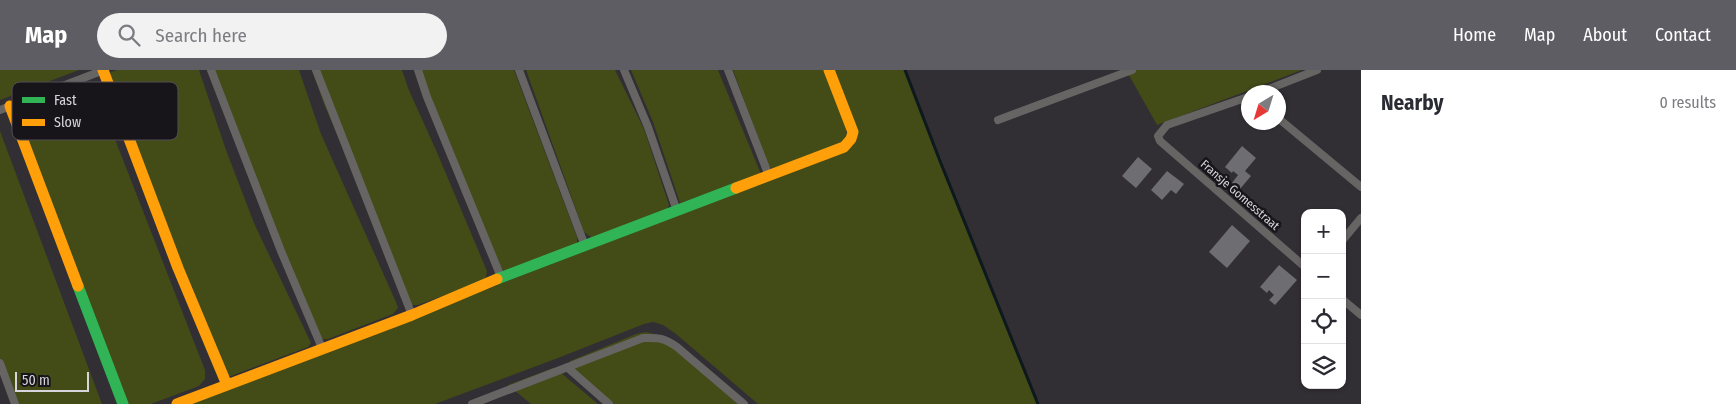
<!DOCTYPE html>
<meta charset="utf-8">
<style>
:root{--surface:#fff;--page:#f2f2f3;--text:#2b2b33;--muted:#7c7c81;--line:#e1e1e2;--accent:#5f5d64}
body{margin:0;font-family:"Fira Sans Condensed",sans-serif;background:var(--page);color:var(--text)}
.controls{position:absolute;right:15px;bottom:15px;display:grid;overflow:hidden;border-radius:10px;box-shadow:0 1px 4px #0004}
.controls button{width:45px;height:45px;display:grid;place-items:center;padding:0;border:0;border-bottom:1px solid var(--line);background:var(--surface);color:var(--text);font:25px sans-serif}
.compass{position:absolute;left:1241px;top:15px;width:45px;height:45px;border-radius:50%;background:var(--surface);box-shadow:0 1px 4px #0004;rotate:218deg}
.scale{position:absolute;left:15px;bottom:12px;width:74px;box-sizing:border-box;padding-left:5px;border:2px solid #d8d4db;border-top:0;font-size:14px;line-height:18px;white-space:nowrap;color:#d8d4db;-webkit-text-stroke:4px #18151a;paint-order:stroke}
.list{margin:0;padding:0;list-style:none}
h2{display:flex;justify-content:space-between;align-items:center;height:65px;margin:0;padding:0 20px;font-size:21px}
h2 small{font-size:16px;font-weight:400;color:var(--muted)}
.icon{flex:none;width:28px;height:28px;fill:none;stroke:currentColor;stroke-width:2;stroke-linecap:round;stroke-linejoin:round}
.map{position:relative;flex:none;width:1361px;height:334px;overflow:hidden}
header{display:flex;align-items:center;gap:30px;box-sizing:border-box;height:70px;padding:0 25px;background:var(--accent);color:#fff}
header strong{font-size:24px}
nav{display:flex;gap:28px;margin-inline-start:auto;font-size:18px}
.search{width:350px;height:45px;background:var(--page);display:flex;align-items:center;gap:12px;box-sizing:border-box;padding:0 18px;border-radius:28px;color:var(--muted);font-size:19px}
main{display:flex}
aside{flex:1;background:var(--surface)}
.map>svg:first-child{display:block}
.green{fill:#434b17}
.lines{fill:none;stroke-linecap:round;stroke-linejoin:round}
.stream{stroke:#0d191c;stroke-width:3}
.building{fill:#6e6d72}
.street{stroke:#676464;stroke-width:8}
.fast{stroke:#30b455;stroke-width:11}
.slow{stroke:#ff9f0a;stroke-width:11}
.labels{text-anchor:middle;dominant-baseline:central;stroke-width:5;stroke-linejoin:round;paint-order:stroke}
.street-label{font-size:12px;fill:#d8d4db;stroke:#18151a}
.key{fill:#18151a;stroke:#524e54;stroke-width:1}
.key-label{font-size:14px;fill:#d8d4db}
</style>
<header>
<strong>Map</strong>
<div class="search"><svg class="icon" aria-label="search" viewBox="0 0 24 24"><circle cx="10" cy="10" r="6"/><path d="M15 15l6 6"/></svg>Search here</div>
<nav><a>Home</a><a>Map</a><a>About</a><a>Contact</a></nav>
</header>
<main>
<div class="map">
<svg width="1361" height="334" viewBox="0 0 1361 334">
<rect width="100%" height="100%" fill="#312e34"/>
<path class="green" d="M0,0H79L0,30Z
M117,0H199L226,80L254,153L311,273L308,277L231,306H224L109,3Z
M211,0H299L321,64L396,232L398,238L393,244L328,269H321L316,264Z
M312,0H402L408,18L436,80L487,201L486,207L483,211L418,235H410L324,34Z
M416,0H514L577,167V173L508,200H503L497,197Z
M526,0H615L644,59L669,135L667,140L592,168L584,162Z
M631,0H718L761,104L680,133L653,52Z
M733,0H824L847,60L846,68L842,73L772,99L768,95Z
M834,0H905L940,91L1038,334H758L676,264L663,255L653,252L644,254L558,288L435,334H192L849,78L857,70Z
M1126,0H1302L1157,55Z
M84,14L91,16L97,23L205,300V309L199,316L151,334H119L14,41Z
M0,61L102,334H13L0,298Z
M646,262L663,266L743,334H607L570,299V291L636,264Z
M553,298L560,302L598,334H531L508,315Z"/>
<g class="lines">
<path class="stream" d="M905,0L940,91L1038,334"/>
</g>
<path class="building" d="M1242,76L1256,88L1245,101L1251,106L1240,119L1232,113L1238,105L1233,101L1232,103L1225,97Z
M1138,87L1152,99L1136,118L1122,106Z
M1167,101L1184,114L1176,124L1171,120L1162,130L1151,120Z
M1232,155L1250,171L1227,198L1209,182Z
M1279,195L1297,210L1275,235L1269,230L1274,225L1269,220L1267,223L1260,217Z"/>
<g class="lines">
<path class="street" d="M211,0L281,181L322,278
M316,0L412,245
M418,0L427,27L501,207
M519,0L585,176
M624,0L648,57L677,141
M728,0L769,106
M1261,22L1317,0
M1248,27L1167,55L1158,66L1160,71L1305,197
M0,40L104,0
M1278,48L1361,117
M998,50L1132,0
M1342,171L1361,148
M1342,229L1361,245
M0,293L15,334
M568,298L609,334
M472,334L643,268C659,268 663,267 677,277L744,334"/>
<path class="fast" d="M497,209L736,118
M78,216L123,334"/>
<path class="slow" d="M103,0L178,198L227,315
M10,36L78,216
M736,118L844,77L851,69L853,62L829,0
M177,334L412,245L497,209"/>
</g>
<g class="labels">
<g class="street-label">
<text transform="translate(1240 125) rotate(41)">Fransje Gomesstraat</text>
</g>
</g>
<rect x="12" y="12" width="166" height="58" rx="8" class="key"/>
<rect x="22" y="27" width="23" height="6" fill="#30b455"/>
<rect x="22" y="49" width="23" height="7" fill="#ff9f0a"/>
<g class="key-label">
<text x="54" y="35">Fast</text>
<text x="54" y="57">Slow</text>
</g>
</svg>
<div class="controls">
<button>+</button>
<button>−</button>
<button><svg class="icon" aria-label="locate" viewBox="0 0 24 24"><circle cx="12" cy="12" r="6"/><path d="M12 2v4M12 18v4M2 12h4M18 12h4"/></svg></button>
<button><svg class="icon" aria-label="layers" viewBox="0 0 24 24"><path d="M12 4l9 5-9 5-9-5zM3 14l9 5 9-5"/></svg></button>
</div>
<svg class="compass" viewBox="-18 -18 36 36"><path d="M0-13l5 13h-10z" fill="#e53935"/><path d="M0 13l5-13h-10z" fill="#7c7c81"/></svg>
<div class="scale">50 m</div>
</div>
<aside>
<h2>Nearby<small>0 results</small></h2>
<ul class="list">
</ul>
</aside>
</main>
